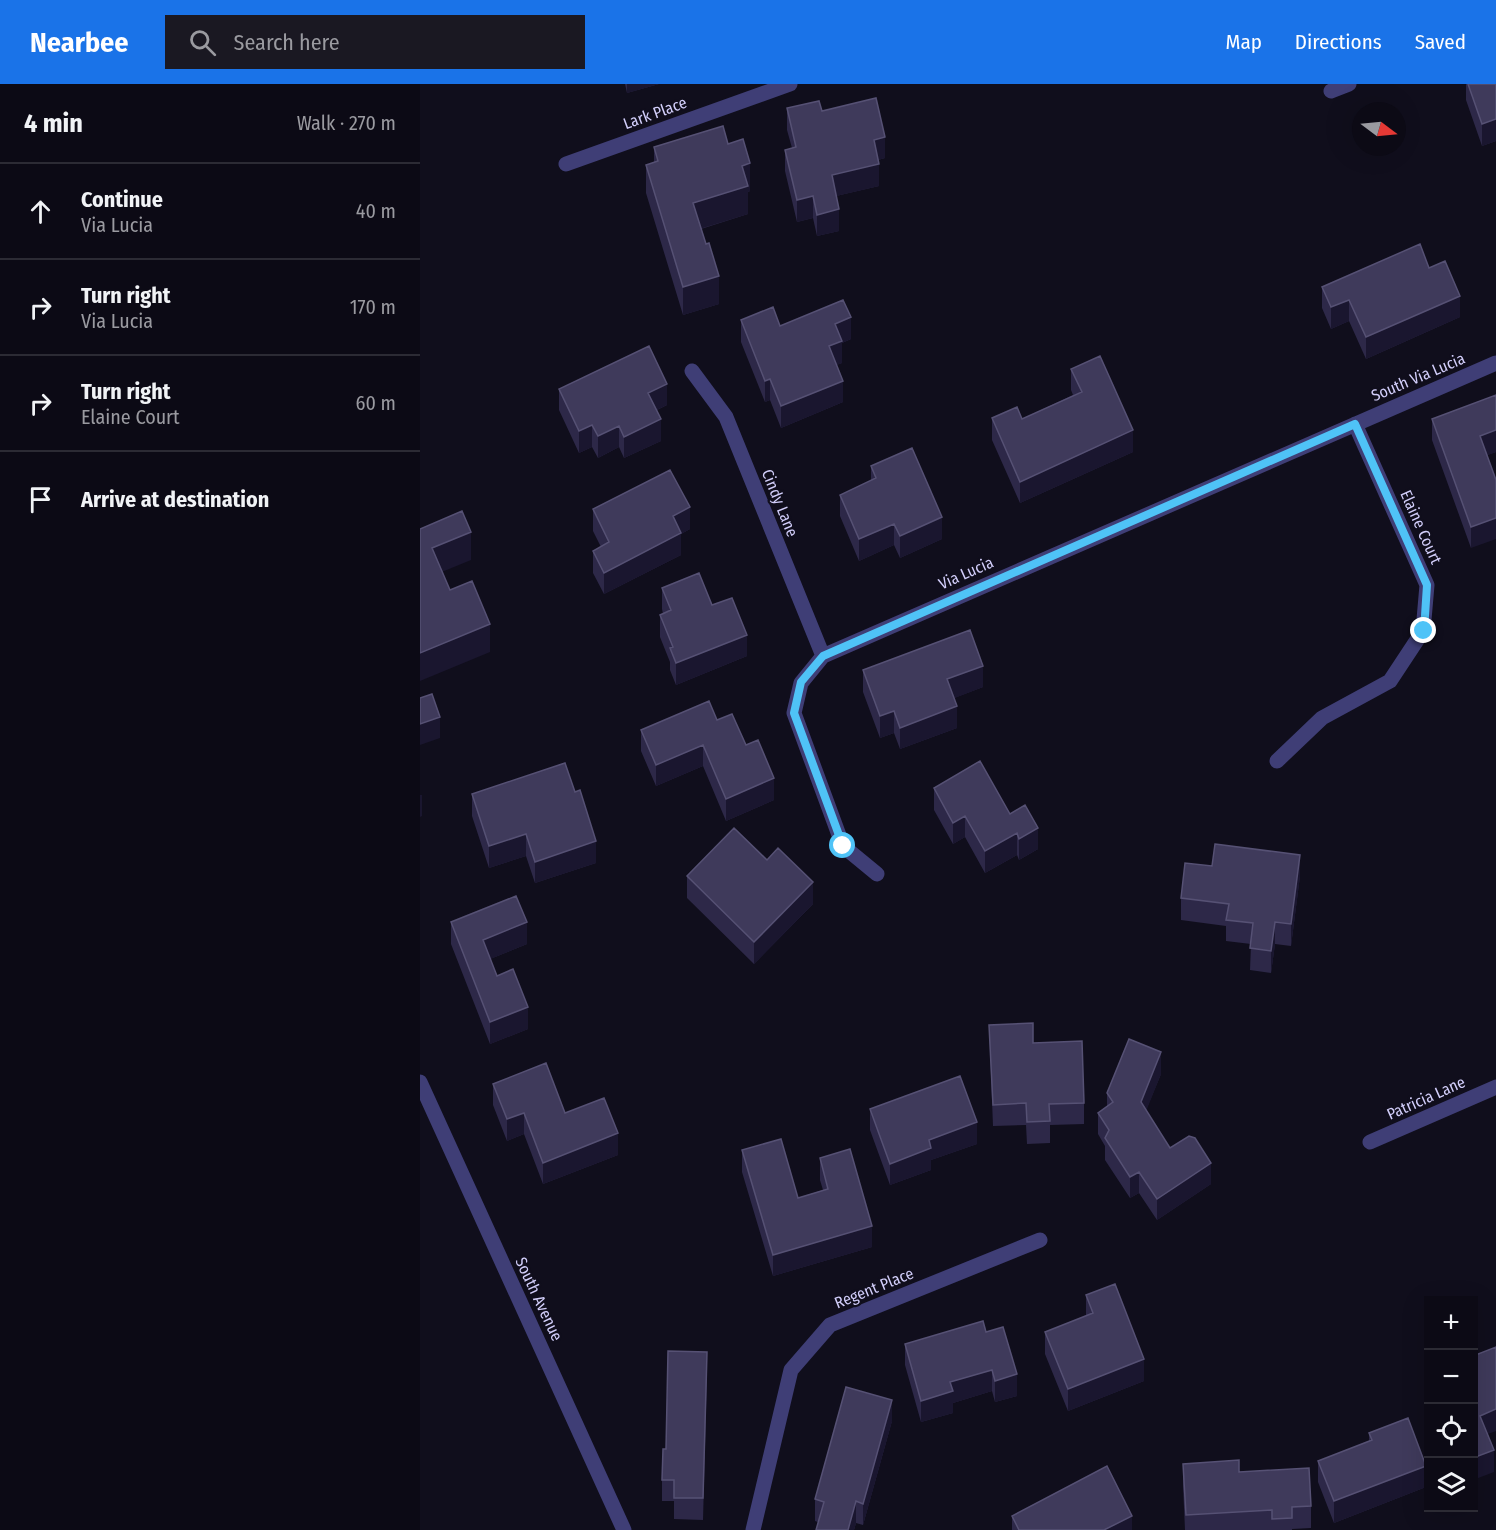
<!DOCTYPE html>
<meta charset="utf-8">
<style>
:root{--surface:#0c0a15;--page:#1a1822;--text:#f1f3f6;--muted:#9a9aa0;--line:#2c2b34;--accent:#1a73e8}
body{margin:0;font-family:"Fira Sans Condensed",sans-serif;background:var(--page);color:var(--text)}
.controls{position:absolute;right:18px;bottom:18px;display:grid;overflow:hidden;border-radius:0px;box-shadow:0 6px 24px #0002}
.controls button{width:54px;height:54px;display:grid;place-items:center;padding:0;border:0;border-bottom:2px solid var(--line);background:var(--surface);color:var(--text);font:30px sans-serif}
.compass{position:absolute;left:932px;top:18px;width:54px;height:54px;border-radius:50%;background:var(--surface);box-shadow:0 6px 24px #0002;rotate:106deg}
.stop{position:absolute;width:18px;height:18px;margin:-14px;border:4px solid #4fc3f7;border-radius:50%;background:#fff}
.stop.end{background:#4fc3f7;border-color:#fff;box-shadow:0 2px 6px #0008}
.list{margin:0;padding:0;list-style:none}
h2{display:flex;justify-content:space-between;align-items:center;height:78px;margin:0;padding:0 24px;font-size:26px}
h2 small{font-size:20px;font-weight:400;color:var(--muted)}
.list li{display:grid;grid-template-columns:39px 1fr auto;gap:18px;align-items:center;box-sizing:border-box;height:96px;padding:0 24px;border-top:2px solid var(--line)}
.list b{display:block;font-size:22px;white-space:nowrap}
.list p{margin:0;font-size:20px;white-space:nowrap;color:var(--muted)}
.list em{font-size:20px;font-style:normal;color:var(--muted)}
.icon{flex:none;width:33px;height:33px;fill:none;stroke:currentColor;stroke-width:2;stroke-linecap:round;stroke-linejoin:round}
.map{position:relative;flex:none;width:1076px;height:1446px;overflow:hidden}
header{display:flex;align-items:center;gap:36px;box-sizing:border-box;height:84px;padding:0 30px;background:var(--accent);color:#fff}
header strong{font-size:28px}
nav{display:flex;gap:33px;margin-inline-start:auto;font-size:21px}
.search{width:420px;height:54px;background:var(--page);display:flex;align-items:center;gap:15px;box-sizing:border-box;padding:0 21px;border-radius:0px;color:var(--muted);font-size:22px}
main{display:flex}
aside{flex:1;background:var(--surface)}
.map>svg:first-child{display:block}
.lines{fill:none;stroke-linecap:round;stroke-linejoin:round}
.minor{stroke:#3f3e76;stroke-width:15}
.wall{fill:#2d2848}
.shaded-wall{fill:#1a162f}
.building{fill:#3f3a5b;stroke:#565174;stroke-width:1.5}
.route{stroke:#4fc3f7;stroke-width:8}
.labels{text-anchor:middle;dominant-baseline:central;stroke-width:4.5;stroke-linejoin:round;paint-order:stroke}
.street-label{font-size:16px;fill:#d2cefa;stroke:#100e1c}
</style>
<header>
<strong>Nearbee</strong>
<div class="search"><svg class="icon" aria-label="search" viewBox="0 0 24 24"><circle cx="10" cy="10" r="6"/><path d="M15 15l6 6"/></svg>Search here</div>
<nav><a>Map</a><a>Directions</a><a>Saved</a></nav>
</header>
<main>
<aside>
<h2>4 min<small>Walk · 270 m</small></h2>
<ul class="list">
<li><svg class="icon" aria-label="ahead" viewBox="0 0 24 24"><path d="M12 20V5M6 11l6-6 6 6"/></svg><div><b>Continue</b><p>Via Lucia</p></div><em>40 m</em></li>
<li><svg class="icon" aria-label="right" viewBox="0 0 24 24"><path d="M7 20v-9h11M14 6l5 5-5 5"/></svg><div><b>Turn right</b><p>Via Lucia</p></div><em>170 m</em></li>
<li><svg class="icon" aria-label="right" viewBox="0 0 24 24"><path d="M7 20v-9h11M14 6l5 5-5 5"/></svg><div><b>Turn right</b><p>Elaine Court</p></div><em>60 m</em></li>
<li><svg class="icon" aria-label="arrive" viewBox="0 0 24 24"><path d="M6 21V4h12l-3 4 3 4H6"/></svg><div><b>Arrive at destination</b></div></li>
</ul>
</aside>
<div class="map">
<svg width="1076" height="1446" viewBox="0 0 1076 1446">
<rect width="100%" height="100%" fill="#100e1c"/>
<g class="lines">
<path class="minor" d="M911,7L929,0
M146,80L370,0
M272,287L306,333L403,572
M857,677L902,634L970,597L1003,547L1007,501L935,340
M457,790L423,762L374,629L381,599L403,572L1076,279
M0,998L204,1446
M950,1058L1076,1003
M333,1446L371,1286L410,1241L620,1156"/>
</g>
<path class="wall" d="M205,0H239L207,9Z
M1046,0H1076V57L1062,62L1046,16Z
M367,24L402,27L465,74L458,76L459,102L416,112L419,147L397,152L393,134L377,138L365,87V66L372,64L367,46Z
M308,60L330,107L328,108V130L281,145L299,220L263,231L226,109V81L234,78V63Z
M1009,184L1040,233L946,275L929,237L911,245L902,224V203Z
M321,236L360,242L431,255L422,259V279L416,281L423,318L361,344L350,316L345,318L321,258Z
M651,285L713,368L600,419L572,356V334L602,335L653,311L651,306Z
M139,305L247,321L237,326L241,357L204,374L199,363L178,374L172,363L159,369L139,326Z
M1076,311V368L1067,371L1051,464L1012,356V335Z
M451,382L522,455L480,474L474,461L439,477L420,432V411L451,397Z
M173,425L270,445L261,450V471L184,510L173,489V467L181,463L173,447Z
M242,504L292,521L327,572L256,601L250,586V578L240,553V531L243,530L242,525Z
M443,586L563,603L534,614L537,644L480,665L474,649L460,654L443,608Z
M297,636L326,661L354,716L306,737L283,682L236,702L221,667V646Z
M514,704L590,730L618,765L599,776L597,771L565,789L545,753L533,760L514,726Z
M52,710L176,779L115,799L106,772L69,784L52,732Z
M347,776L393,820L334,880L267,814V792Z
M880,792L871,862L855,860L851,889L830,886L831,860L806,857V842L761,836V814Z
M31,838L107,860L70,875L77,892L108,945L70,960L31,860Z
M569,941L613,959L664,1019V1040L630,1041V1059L607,1060L606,1041L573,1042Z
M741,990L726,1026L750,1064L791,1100L737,1136L719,1109L710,1114L685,1076V1062L678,1050V1029L687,1022V1009Z
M73,1000L145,1029L198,1071L123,1100L104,1050L87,1057L73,1021Z
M450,1025L557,1060L511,1076V1086L470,1101L450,1046Z
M322,1066L378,1114L403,1106L400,1096V1074L452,1163L353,1192L322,1088Z
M666,1211L724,1297L648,1327L625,1270V1248L666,1232Z
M566,1248L597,1312L575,1318L572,1307L533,1319V1329L501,1338L485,1281V1260Z
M1008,1284V1314L1005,1306V1285Z
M287,1289L283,1436L254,1435V1417H242V1396L246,1365Z
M472,1337L443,1441L436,1439L434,1446H396L398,1438L395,1437V1415Z
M949,1349L1006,1403L914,1439L898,1398V1377L949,1357Z
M763,1380L819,1388L891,1422V1444L872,1445V1446H765L763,1401Z
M592,1432L712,1446H592Z"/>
<path class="shaded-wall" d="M207,0H239L207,9Z
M1076,35V57L1062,62V40Z
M465,53V74L454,77V56Z
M330,79V107L328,108V130L273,147V119L322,82Z
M459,80V102L412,113V91Z
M393,112V134L377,138V116Z
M419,125V147L397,152V131Z
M299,192V220L263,231V203Z
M1040,212V233L946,275V253Z
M929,216V237L911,245V223Z
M431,233V255L422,259V279L409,284V262L415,240Z
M350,295V316L345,318V297Z
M423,297V318L361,344V322Z
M247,300V321L228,330V309Z
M241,335V357L204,374V353Z
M172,341V363L159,369V347Z
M199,342V363L178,374V352Z
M713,346V368L600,419V398Z
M1076,346V368L1060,374V352Z
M270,423V445L261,450V471L184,510V489L253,432Z
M522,433V455L480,474V452Z
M1076,434V455L1051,464V443Z
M474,440V461L439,477V455Z
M51,448V476L12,492V464Z
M70,540V568L0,597V569Z
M327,551V572L256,601V579Z
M563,582V603L527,617V595Z
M537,622V644L480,665V644Z
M474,627V649L460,654V632Z
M20,633V654L0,661V640Z
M283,661V682L236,702V681Z
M354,694V716L306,737V715Z
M0,711H2V732L0,733Z
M545,732V753L533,760V739Z
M618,744V765L599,776V755Z
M597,749V771L565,789V767Z
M106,750V772L69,784V762Z
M176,757V779L115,799V778Z
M880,771V792L871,862V840Z
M393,798V820L334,880V858Z
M107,838V860L63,878V856Z
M855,838V860L851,889V867Z
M108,923V945L70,960V938Z
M741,968V990L721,1040V1018Z
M104,1029V1050L87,1057V1035Z
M557,1038V1060L511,1076V1086L470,1101V1080L509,1056Z
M198,1049V1071L123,1100V1079Z
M791,1079V1100L737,1136V1115Z
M719,1088V1109L710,1114V1093Z
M452,1142V1163L353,1192V1171Z
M724,1275V1297L648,1327V1305Z
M572,1286V1307L533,1319V1329L501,1338V1317L530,1298Z
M597,1290V1312L575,1318V1297Z
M472,1316V1337L443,1441V1420Z
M1076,1325V1347L1060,1353V1332Z
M1074,1366V1388L1053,1396V1374Z
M1006,1382V1403L914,1439V1417Z
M436,1417V1439L434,1446H428Z
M712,1432V1446H684Z"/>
<path class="building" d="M1048,0H1076V35L1062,40Z
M456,14L465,53L454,56L459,80L412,91L419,125L397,131L393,112L377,116L365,66L376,63L367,24L399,17L402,27Z
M303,42L308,60L323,55L330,79L322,82L328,102L273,119L286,160L289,159L299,192L263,203L226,81L238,77L234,63Z
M1000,160L1009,184L1025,177L1040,212L946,253L929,216L911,223L902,203Z
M423,216L431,233L415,240L422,257L409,262L423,297L361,322L350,295L345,297L321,236L353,223L360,242Z
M229,262L247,300L228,309L241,335L204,353L199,342L178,352L172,341L159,347L139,305Z
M680,272L713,346L600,398L572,334L597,323L602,335L662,308L651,285Z
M1076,311V346L1060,352L1076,396V434L1051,443L1012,335Z
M492,364L522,433L480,452L474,440L439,455L420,411L456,394L451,382Z
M250,386L270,423L253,432L261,449L184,489L173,467L189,458L173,425Z
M42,427L51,448L12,464L30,506L52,497L70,540L0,569V445Z
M279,489L292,521L312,514L327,551L256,579L250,564L253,563L240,531L251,526L242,504Z
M550,546L563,582L527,595L537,622L480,644L474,627L460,632L443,586Z
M12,610L20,633L0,640V614Z
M289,617L297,636L312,630L326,661L338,656L354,694L306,715L283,661L236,681L221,646Z
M560,677L590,730L605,721L618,744L599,755L597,749L565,767L545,732L533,739L514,704Z
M145,679L155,708L160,706L176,757L115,778L106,750L69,762L52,710Z
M314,744L347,776L358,764L393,798L334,858L267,792Z
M795,760L880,771L871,840L855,838L851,867L830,864L833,839L806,836L809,820L761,814L765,779L792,782Z
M96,812L107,838L63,856L77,892L93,885L108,923L70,938L31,838Z
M613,939V959L662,957L664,1019L629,1020L630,1037L607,1038L606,1019L573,1021L569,941Z
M709,955L741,968L721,1018L750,1064L769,1052L775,1054L791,1079L737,1115L719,1088L710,1093L685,1054L689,1046L678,1029L693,1018L687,1009Z
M126,979L145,1029L184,1014L198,1049L123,1079L104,1029L87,1035L73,1000Z
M540,992L557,1038L509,1056L511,1064L470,1080L450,1025Z
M361,1055L378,1114L408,1105L400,1074L430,1065L452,1142L353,1171L322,1066Z
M695,1200L724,1275L648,1305L625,1248L673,1229L666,1211Z
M563,1237L566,1248L583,1243L597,1290L575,1297L572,1286L530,1298L533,1307L501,1317L485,1260Z
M1076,1263V1325L1060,1332L1074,1366L1053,1374V1272Z
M248,1267L287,1268L283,1414H254V1396H242L243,1365H246Z
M1008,1284V1293L1005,1285Z
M426,1303L472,1316L443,1420L436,1417L428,1446H396L404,1418L395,1415Z
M988,1334L1006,1382L914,1417L898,1377L952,1356L949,1349Z
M819,1376V1388L889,1384L891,1422L872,1423V1434L852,1435V1426L766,1431L763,1380Z
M687,1382L712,1432L684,1446H599L592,1432Z"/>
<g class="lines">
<path class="route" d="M423,762L374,629L381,598L403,572L935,340L1007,501L1004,547"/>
</g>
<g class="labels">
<g class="street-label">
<text transform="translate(235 29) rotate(-20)">Lark Place</text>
<text transform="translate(998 293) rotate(-23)">South Via Lucia</text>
<text transform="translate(360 419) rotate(68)">Cindy Lane</text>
<text transform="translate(1001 443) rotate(66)">Elaine Court</text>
<text transform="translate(546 489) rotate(-24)">Via Lucia</text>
<text transform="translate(1006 1014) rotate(-24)">Patricia Lane</text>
<text transform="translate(454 1204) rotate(-22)">Regent Place</text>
<text transform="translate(119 1215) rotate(65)">South Avenue</text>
</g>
</g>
</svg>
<div class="controls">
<button>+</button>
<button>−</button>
<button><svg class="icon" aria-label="locate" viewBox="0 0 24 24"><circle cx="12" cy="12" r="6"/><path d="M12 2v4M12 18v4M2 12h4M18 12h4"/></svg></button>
<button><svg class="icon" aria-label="layers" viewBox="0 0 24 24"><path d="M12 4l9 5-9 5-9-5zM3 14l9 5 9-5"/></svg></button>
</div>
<svg class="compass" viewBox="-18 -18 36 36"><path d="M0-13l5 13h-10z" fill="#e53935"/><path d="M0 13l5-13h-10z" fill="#9a9aa0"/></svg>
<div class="stop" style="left:423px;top:762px"></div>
<div class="stop end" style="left:1004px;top:547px"></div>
</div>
</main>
